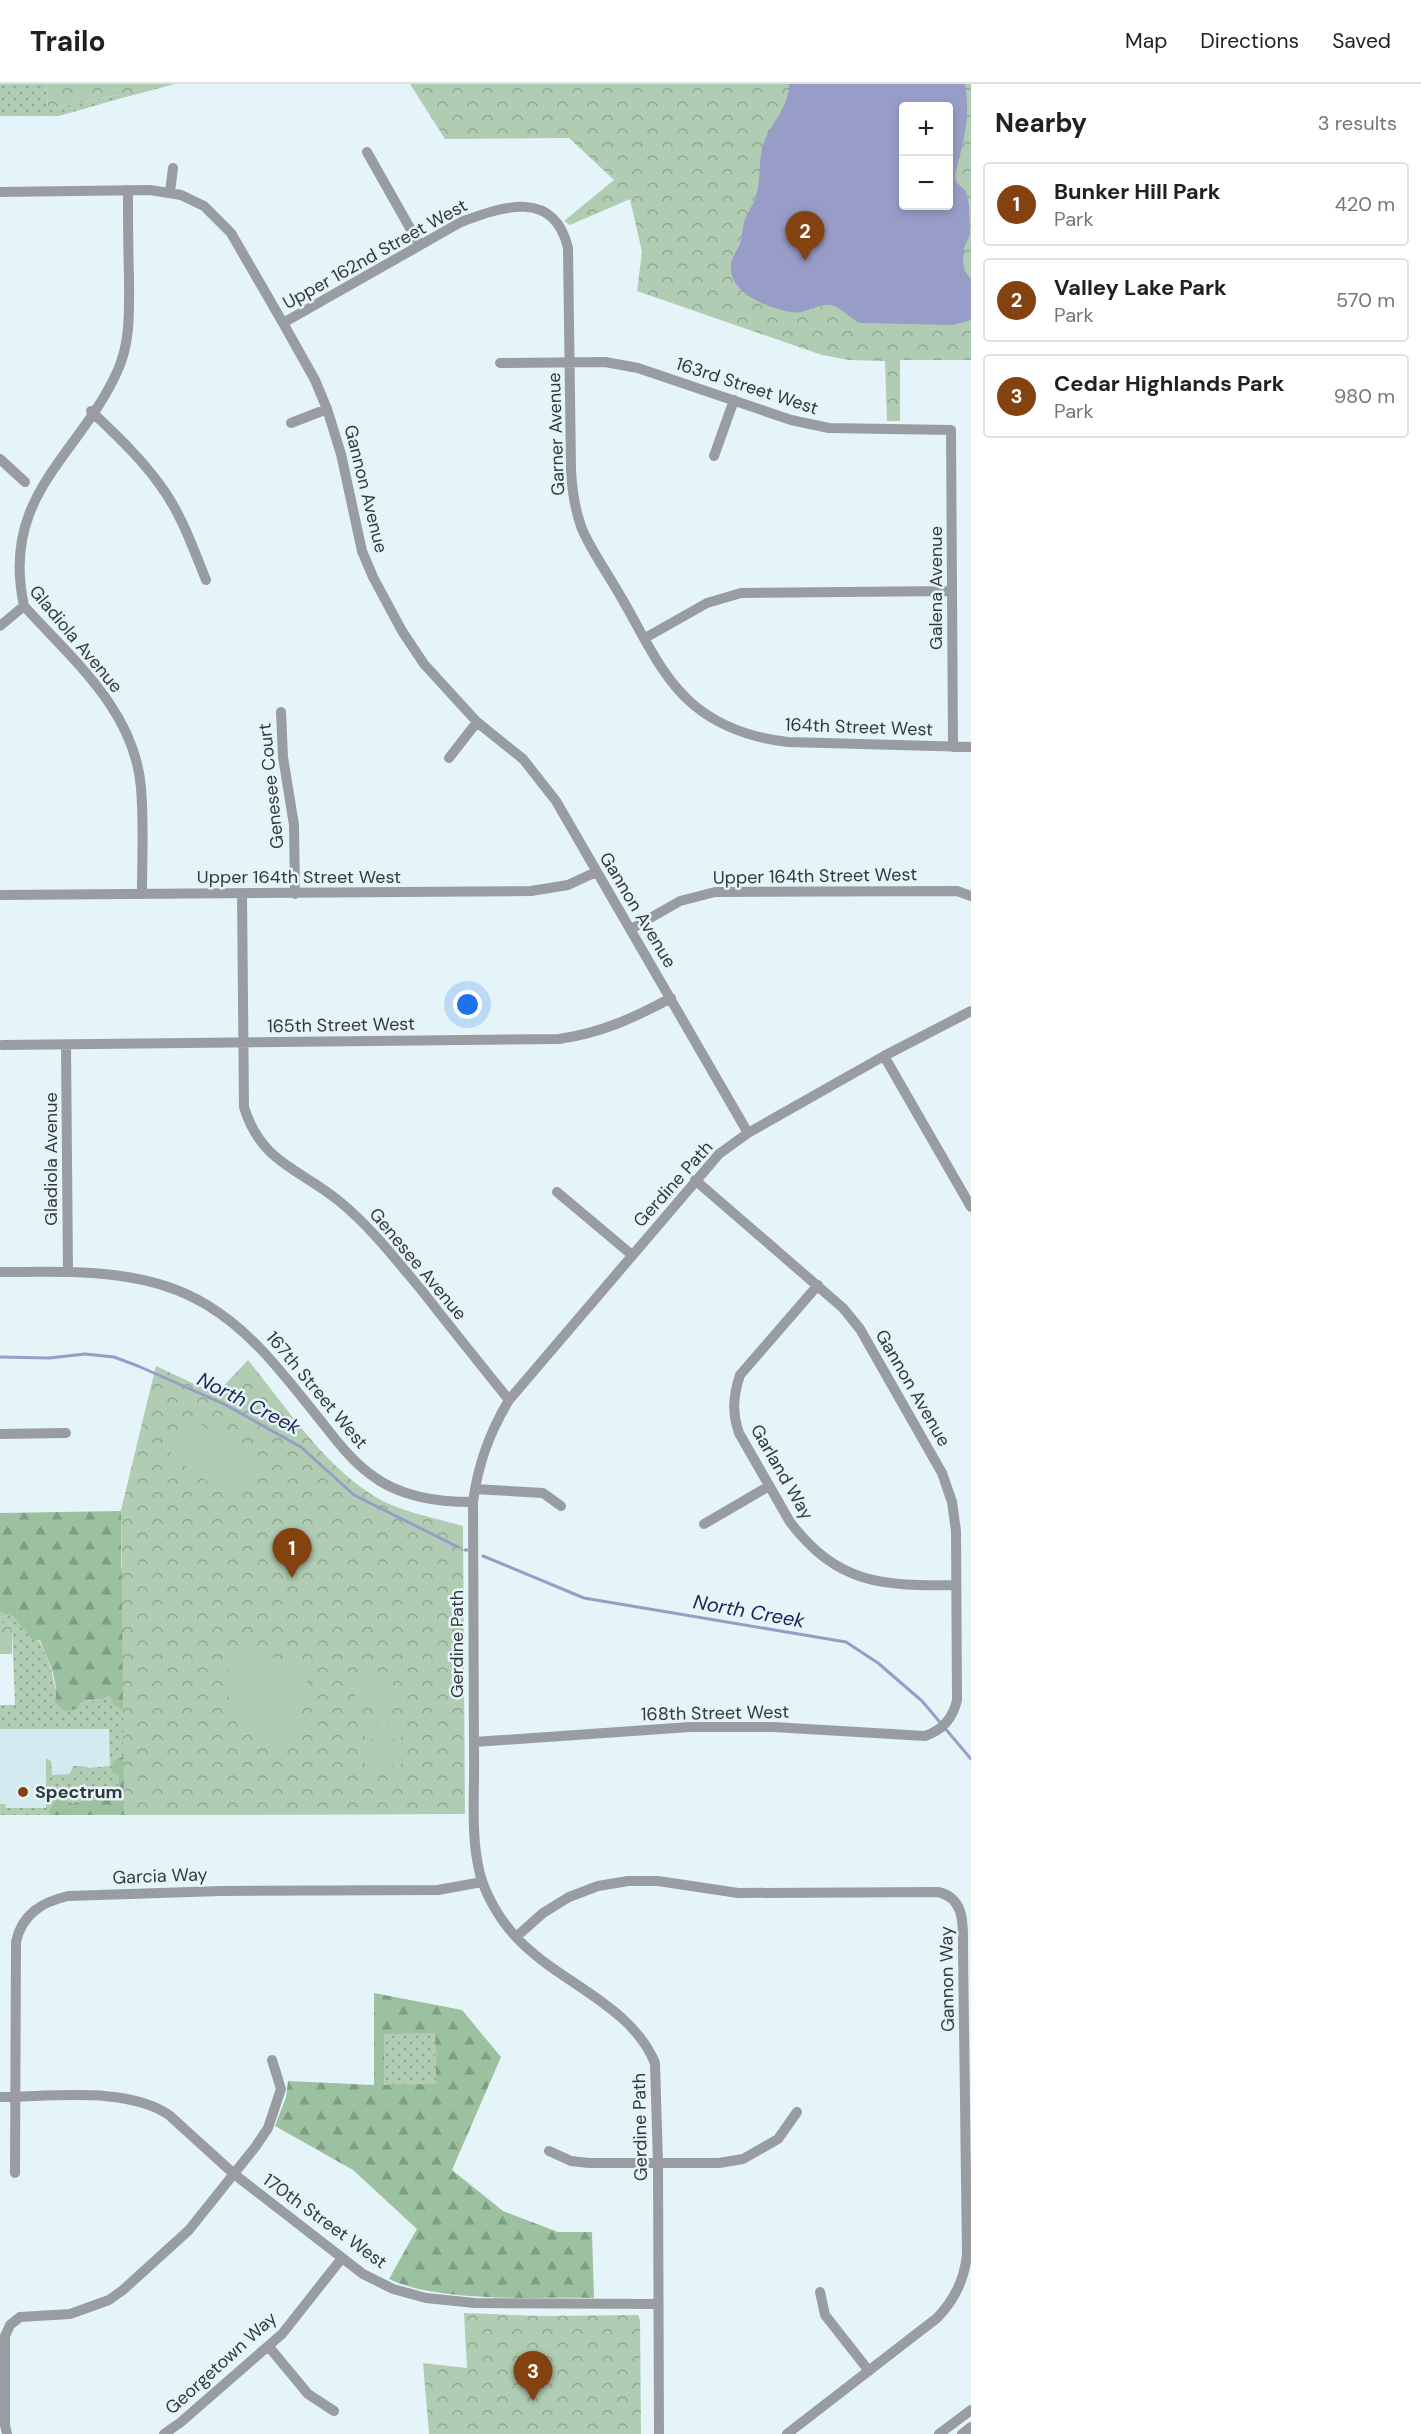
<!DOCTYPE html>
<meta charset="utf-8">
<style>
:root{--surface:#fff;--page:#f6f6f6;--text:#202124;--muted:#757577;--line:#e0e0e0;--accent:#844210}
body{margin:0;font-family:"DM Sans",sans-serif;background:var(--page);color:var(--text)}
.controls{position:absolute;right:18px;top:18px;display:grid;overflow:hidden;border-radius:6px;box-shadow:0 3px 9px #0003}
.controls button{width:54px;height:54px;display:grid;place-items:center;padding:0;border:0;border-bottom:2px solid var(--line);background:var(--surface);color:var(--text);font:30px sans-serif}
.you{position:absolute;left:468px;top:921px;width:21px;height:21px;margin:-15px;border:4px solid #fff;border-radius:50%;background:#1a73e8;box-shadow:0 0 0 9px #1a73e833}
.badge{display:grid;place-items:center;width:39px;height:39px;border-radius:50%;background:var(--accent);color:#fff;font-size:20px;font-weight:700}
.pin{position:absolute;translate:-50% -50px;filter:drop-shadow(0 2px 3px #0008)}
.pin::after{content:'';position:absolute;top:32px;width:21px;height:18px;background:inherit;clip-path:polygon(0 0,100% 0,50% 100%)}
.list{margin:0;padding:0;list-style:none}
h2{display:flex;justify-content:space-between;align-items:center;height:78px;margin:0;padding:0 24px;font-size:26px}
h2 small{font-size:20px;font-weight:400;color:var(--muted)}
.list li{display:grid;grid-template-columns:39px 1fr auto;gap:18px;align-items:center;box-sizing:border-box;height:84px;margin:0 12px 12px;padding:0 12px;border:2px solid var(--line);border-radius:6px}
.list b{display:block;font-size:22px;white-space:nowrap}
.list p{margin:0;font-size:20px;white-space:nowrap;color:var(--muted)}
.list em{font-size:20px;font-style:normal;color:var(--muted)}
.map{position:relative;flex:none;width:971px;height:2350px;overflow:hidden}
header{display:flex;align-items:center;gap:36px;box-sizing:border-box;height:84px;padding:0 30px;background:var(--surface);border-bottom:2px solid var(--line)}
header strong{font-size:28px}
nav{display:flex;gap:33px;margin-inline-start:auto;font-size:21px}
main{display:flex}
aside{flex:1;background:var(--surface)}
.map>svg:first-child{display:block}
.built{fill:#d2eaf0}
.grass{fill:url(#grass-dots)}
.forest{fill:url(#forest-firs);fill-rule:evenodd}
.park{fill:url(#park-crowns);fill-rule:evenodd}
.pitch{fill:#b0cdb3}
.water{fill:#979dc7;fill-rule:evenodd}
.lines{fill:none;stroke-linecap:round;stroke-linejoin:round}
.stream{stroke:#979dc7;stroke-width:3}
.minor{stroke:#999da1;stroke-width:10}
.poi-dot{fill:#844210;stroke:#e5f4f8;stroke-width:2}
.labels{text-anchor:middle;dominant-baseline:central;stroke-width:5;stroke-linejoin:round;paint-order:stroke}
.street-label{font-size:18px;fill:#33393a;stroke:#e5f4f8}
.poi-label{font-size:18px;font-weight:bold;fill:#33393a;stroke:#e5f4f8;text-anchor:start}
.water-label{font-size:20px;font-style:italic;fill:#222457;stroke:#e5f4f8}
</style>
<header>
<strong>Trailo</strong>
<nav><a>Map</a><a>Directions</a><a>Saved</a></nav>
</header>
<main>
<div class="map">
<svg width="971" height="2350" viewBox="0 0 971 2350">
<defs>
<pattern id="grass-dots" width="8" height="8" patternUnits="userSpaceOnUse" patternTransform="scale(1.5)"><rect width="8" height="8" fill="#b0cdb3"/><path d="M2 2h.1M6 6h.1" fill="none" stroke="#90a793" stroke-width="1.8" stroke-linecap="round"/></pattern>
<pattern id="forest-firs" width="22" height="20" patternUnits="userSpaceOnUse" patternTransform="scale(1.5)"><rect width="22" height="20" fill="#9cc1a0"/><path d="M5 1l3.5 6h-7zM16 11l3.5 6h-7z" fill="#809e83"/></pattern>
<pattern id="park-crowns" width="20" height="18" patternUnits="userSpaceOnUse" patternTransform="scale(1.5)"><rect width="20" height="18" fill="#b0cdb3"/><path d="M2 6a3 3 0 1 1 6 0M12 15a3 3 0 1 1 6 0" fill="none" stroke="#90a793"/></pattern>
</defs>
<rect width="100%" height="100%" fill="#e5f4f8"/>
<path class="built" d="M0,1645H123L124,1731H0Z"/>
<path class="grass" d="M0,0H46L48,25L118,11V0H122V14L59,32H0Z
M0,1528C4,1529 10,1530 14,1532C44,1550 50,1579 57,1611C75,1616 93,1621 110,1611L123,1626L124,1672L119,1691V1715H111V1706L109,1704L104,1705L102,1713L93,1716L88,1714L73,1720L66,1716L49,1727L51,1731H0V1720H5L6,1724H46V1674L51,1677L52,1691L70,1690L73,1682H83L88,1684L110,1682L109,1645H0V1621H15L12,1542L9,1539H0Z
M384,1949H435L436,2001H384Z"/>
<path class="forest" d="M154,1291L121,1441V1484L198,1513L444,1730L51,1731L49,1727L56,1716H66L73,1720L89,1714L93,1716L102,1713L104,1705L109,1704L112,1715H119V1691L113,1689L111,1684L113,1678L124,1672L123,1626L114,1621L110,1611L103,1615L81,1617L77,1625L65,1627L55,1618C60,1598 47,1574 40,1556H33L13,1532L0,1528V1429L121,1427Z
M374,1909L462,1926L501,1973L452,2086L503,2127L558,2148H592L594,2214C538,2213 438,2219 389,2195L417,2145L353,2086L275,2042L286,2013L288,1997L374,2001ZM435,1949L436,2000L384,2001V1950Z"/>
<path class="park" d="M46,0H118V11L48,25Z
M122,0H175L122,14Z
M410,0H971V276H900V337H887L885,277L849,276L822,271L637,207L642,168L630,115L570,141L564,137L614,96L569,54L445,55ZM904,22H948V122H904Z
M248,1276C285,1321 319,1375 368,1408C394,1427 432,1433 463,1442L465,1730L124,1731L121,1427L156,1282L216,1310Z
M0,1539H9L12,1542V1570H0Z
M464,2229L540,2232L638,2231L640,2236L641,2350H429L423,2279L467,2284Z"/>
<path class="pitch" d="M193,1335L258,1379L233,1415L169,1371Z
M233,1565L303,1580L309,1588L295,1664L273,1660L249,1644L230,1619L226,1598Z
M354,1593H393V1617L355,1618Z
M365,1635H374L373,1655H365Z
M378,1636H387V1655H378Z
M392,1636H401V1655H392Z
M365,1664H374V1683H365Z
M378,1664H387V1683H378Z
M393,1664H401V1683H393Z"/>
<path class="water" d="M789,0H965C971,37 963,58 955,91L956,98L966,107L969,121L970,150L964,164L963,177L965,187L971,196V236L953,241L862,239C850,236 843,224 831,221C817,219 805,231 791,228C768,224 728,209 731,181C732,172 737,167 740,160C743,151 742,141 746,133C749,126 754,120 756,112C762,94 757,78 764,58C772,37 789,24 789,0ZM904,22H948V122H904Z"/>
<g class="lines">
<path class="stream" d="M0,1273L49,1274L85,1270L114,1273L138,1282L224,1320L301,1363L354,1411L458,1463
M465,1466H467
M483,1472L584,1514L846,1558L878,1579L922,1617L971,1675"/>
<path class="minor" d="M367,68L419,160
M128,106C128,135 128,164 129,193C129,226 131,258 117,288C79,372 0,411 24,522C73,576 135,627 141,704C144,739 142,775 142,810
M0,108L150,106L181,111L204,122L231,149L283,239L315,296L327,325L341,370L362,467L373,493L402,547L424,580L477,638L523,675L556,717L748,1049
M170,108L173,84
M283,239L461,138C504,122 554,105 568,164L571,386C572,406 575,426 582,445C592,468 608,490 621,513C643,550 661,594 695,622C722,644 753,654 788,658L971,663
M500,279L605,278L638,284L791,336L829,344L951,346L953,663
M91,327C115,350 140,373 160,401C181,429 193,464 206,496
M291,339L327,325
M714,372L734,316
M0,375L25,398
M0,542L24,522
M645,554L707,519L741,509L952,507
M281,628L283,673L294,741L295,810
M449,674L477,638
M242,810L244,1023C261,1079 299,1084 339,1117C372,1144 396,1176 423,1208C451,1244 480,1280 509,1316
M0,811L531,807L568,801L596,788
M631,845L680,817L715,808L957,807L971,812
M2,961L559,955C601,949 634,934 671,914
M66,961L68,1188
M884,972L971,1123
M557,1108L632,1171
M0,1188C70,1188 145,1183 207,1221C255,1250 286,1294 321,1337C336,1356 351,1376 370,1390C399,1413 437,1418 473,1418
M818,1201L740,1291C733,1312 732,1329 739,1349L790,1438C838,1501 883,1502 956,1501
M0,1350L66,1349
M475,1405L543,1409L561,1422
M704,1440L769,1402
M474,1658L690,1643H773L925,1652C943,1646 953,1634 957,1616L956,1447L952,1418L942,1389L860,1245L843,1224L695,1096
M516,1853L543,1829L569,1813L598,1802L628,1797H658L738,1809L938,1808C966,1814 963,1843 963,1866L967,2171C964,2196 955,2215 937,2234L787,2350
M0,2013C51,2013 127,2002 169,2031L234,2090L363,2190L393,2205L426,2214L475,2219L658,2220
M549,2067L571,2077L589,2079H719L743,2075L778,2055L797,2028
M15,2089L16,1858C22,1830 42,1818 68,1812L221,1807L438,1806L482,1798
M820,2208L825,2231L869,2287
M269,2263L308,2310L334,2327
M7,2350L5,2341V2252L10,2241L20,2233L70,2230L109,2216L123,2206L189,2146L256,2062L268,2044L281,2005L272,1976
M164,2350L181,2338L282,2250L342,2174
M659,2350L658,2080L655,1979C631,1920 557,1898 516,1853C500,1836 486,1812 480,1790C470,1751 475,1707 474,1668C473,1584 473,1501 473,1418C478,1380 489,1349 509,1316L719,1070L748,1049L884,972L971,927
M939,2350L971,2326
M962,2350L971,2343"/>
</g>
<circle class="poi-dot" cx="23" cy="1708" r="6"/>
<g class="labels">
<g class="street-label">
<text transform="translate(375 170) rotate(-29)">Upper 162nd Street West</text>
<text transform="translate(747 302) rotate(18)">163rd Street West</text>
<text transform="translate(556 350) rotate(-92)">Garner Avenue</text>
<text transform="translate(366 405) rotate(76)">Gannon Avenue</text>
<text transform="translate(936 504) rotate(-90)">Galena Avenue</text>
<text transform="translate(76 555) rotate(50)">Gladiola Avenue</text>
<text transform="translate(859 643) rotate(2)">164th Street West</text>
<text transform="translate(271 702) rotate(-96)">Genesee Court</text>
<text transform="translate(815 792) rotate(-1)">Upper 164th Street West</text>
<text x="299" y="793">Upper 164th Street West</text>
<text transform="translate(638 826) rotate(59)">Gannon Avenue</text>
<text transform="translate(341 941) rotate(-1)">165th Street West</text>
<text transform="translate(51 1075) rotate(-90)">Gladiola Avenue</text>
<text transform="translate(673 1100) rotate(-48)">Gerdine Path</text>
<text transform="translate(418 1180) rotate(50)">Genesee Avenue</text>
<text transform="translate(913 1304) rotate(60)">Gannon Avenue</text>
<text transform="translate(317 1306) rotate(50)">167th Street West</text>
<text transform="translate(782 1388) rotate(60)">Garland Way</text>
<text transform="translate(457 1560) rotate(-90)">Gerdine Path</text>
<text transform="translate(715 1629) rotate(-1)">168th Street West</text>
<text transform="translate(160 1792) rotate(-2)">Garcia Way</text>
<text transform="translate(947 1895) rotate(-91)">Gannon Way</text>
<text transform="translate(640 2043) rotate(-91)">Gerdine Path</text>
<text transform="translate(325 2137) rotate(36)">170th Street West</text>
<text transform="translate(221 2279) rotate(-42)">Georgetown Way</text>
</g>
<g class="poi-label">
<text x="35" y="1708">Spectrum</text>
</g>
<g class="water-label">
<text transform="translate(249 1319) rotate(27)">North Creek</text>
<text transform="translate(749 1527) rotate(10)">North Creek</text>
</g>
</g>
</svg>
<div class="controls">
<button>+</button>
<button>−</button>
</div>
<div class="you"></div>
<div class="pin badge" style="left:292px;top:1494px">1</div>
<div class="pin badge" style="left:805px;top:177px">2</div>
<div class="pin badge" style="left:533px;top:2317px">3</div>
</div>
<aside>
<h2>Nearby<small>3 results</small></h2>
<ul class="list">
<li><span class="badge">1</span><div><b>Bunker Hill Park</b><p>Park</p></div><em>420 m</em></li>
<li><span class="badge">2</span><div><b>Valley Lake Park</b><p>Park</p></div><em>570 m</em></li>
<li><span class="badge">3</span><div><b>Cedar Highlands Park</b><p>Park</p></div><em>980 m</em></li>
</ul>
</aside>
</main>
